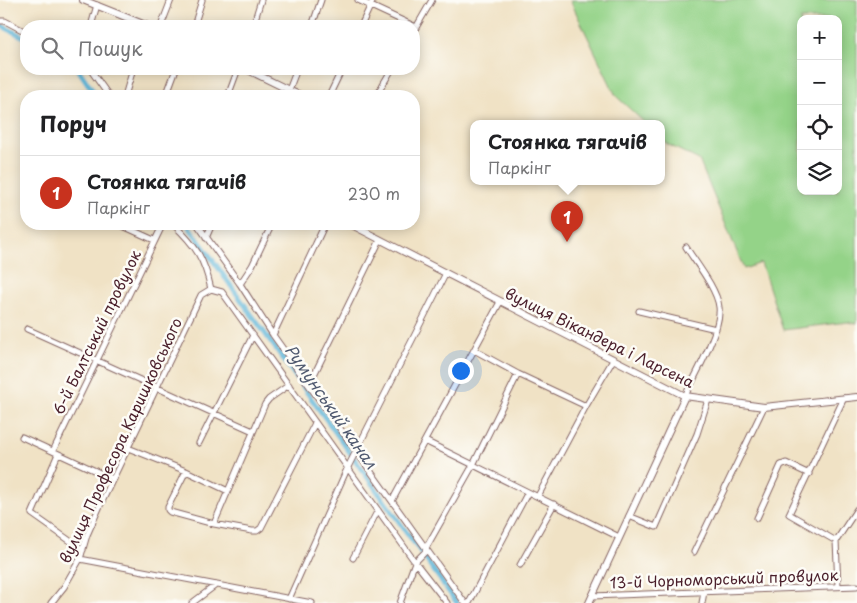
<!DOCTYPE html>
<html lang="uk">
<meta charset="utf-8">
<style>
:root{--surface:#fff;--page:#f6f6f6;--text:#202124;--muted:#757577;--line:#e0e0e0;--accent:#c8321e}
body{margin:0;font-family:"Playpen Sans",sans-serif;background:var(--page);color:var(--text)}
.controls{position:absolute;right:15px;top:15px;display:grid;overflow:hidden;border-radius:10px;box-shadow:0 2px 12px #0003}
.controls button{width:45px;height:45px;display:grid;place-items:center;padding:0;border:0;border-bottom:1px solid var(--line);background:var(--surface);color:var(--text);font:25px sans-serif}
.you{position:absolute;left:460px;top:370px;width:18px;height:18px;margin:-12px;border:4px solid #fff;border-radius:50%;background:#1a73e8;box-shadow:0 0 0 8px #1a73e833}
.badge{display:grid;place-items:center;width:32px;height:32px;border-radius:50%;background:var(--accent);color:#fff;font-size:16px;font-weight:700}
.pin{position:absolute;translate:-50% -41px;filter:drop-shadow(0 1px 2px #0008)}
.pin::after{content:'';position:absolute;top:26px;width:18px;height:15px;background:inherit;clip-path:polygon(0 0,100% 0,50% 100%)}
.popup{position:absolute;left:470px;top:120px;width:195px;height:65px;box-sizing:border-box;display:grid;place-content:center;border-radius:10px;background:var(--surface);filter:drop-shadow(0 1px 4px #0005);font-size:16px;white-space:nowrap;color:var(--muted)}
.popup b{font-size:19px;color:var(--text)}
.popup::after{content:'';position:absolute;left:50%;top:100%;margin-left:-10px;border:10px solid transparent;border-top-color:var(--surface)}
.list{margin:0;padding:0;list-style:none}
h2{display:flex;justify-content:space-between;align-items:center;height:65px;margin:0;padding:0 20px;font-size:21px}
h2 small{font-size:16px;font-weight:400;color:var(--muted)}
.list li{display:grid;grid-template-columns:32px 1fr auto;gap:15px;align-items:center;box-sizing:border-box;height:75px;padding:0 20px;border-top:1px solid var(--line)}
.list b{display:block;font-size:19px;white-space:nowrap}
.list p{margin:0;font-size:16px;white-space:nowrap;color:var(--muted)}
.list em{font-size:16px;font-style:normal;color:var(--muted)}
.icon{flex:none;width:28px;height:28px;fill:none;stroke:currentColor;stroke-width:2;stroke-linecap:round;stroke-linejoin:round}
.map{position:relative;flex:none;width:857px;height:603px;overflow:hidden}
.search{position:absolute;background:var(--surface);box-shadow:0 2px 12px #0003;left:20px;top:20px;width:400px;height:55px;display:flex;align-items:center;gap:12px;box-sizing:border-box;padding:0 18px;border-radius:20px;color:var(--muted);font-size:19px}
.panel{position:absolute;background:var(--surface);box-shadow:0 2px 12px #0003;left:20px;top:90px;width:400px;height:140px;border-radius:20px}
.map>svg:first-child{display:block}
.green{fill:#94d388;stroke:#6f795a;fill-rule:evenodd}
.lines{fill:none;stroke-linecap:round;stroke-linejoin:round}
.canal{stroke:#59b3d7;stroke-width:5}
.minor-casing{stroke:#846361;stroke-width:7}
.tertiary-casing{stroke:#846361;stroke-width:8}
.minor{stroke:#fff;stroke-width:5}
.tertiary{stroke:#fff;stroke-width:6}
.labels{text-anchor:middle;dominant-baseline:central;stroke-width:5;stroke-linejoin:round;paint-order:stroke}
.street-label{font-size:15px;fill:#4a1f2b;stroke:#fdfcf7}
.water-label{font-size:16px;font-style:italic;fill:#505a70;stroke:#fdfcf7}
</style>
<div class="map">
<svg width="857" height="603" viewBox="0 0 857 603">
<rect width="100%" height="100%" fill="#fdfcf7"/>
<filter id="ink" filterUnits="userSpaceOnUse"><feTurbulence type="fractalNoise" baseFrequency=".02" numOctaves="2"/><feDisplacementMap in="SourceGraphic" scale="10" xChannelSelector="R" yChannelSelector="G"/><feConvolveMatrix kernelMatrix="1 2 1 2 8 2 1 2 1" color-interpolation-filters="sRGB"/></filter>
<filter id="wash" filterUnits="userSpaceOnUse"><feTurbulence type="fractalNoise" baseFrequency=".0096" numOctaves="4" result="noise"/><feDisplacementMap in="SourceGraphic" scale="20" xChannelSelector="R" yChannelSelector="G"/><feGaussianBlur stdDeviation="1.12" result="paint"/><feColorMatrix in="noise" values="0 0 0 0 0 0 0 0 0 0 0 0 0 0 0 0 0 1.4 0 .05"/><feComposite in="paint" operator="in"/></filter>
<g filter="url(#wash)">
<rect width="100%" height="100%" fill="#f0e2c5"/>
<path class="green" d="M570,0H857V324L847,322L783,330L761,263L744,269L699,160L667,144L661,138V123H645L616,96ZM801,19H838V191H801Z"/>
<g class="lines">
<path class="canal" d="M0,25L26,38
M78,69L96,96
M187,224L457,603"/>
</g>
</g>
<g filter="url(#ink)">
<g class="lines">
<g class="minor-casing">
<path id="minor" d="M358,0L416,27
M0,21H5L26,32
M91,26L97,5
M161,26L171,0
M194,26L202,0
M253,26L261,0
M312,26L321,0
M361,26L373,0
M414,31L432,0
M90,69L109,96
M297,69L289,90L304,96
M125,96L133,69
M166,96L176,69
M228,96L238,69
M329,96L342,69
M376,96L392,69
M173,224C196,246 204,258 211,289
M197,224L240,284L273,335L465,603
M123,226L154,240
M206,238L212,224
M240,284L252,266L272,224
M211,289L222,292L415,562L447,603
M639,311L716,329
M27,329L253,431
M273,335L325,224
M474,350L518,374L586,406
M309,385L380,240
M685,396C695,376 722,328 719,307C717,289 696,263 686,247
M22,437L113,479
M425,441L619,537
M199,443L253,335
M128,448L186,471L228,491
M53,451L163,224
M58,454L32,514L83,550
M186,471L168,507V510L170,512L214,524L252,531H257L261,528L315,423
M538,496L586,406L613,360
M392,501L500,302
M629,516L656,527L697,434L708,400
M757,518L781,465L786,463L809,474
M214,524L265,404L269,399L289,385
M836,541L789,514L844,398
M694,552L764,407
M353,558L378,510
M80,559L312,603
M520,565L554,504
M838,586L836,541L857,509
M592,596L857,586
M289,599L347,469L446,273
M51,603L64,587L80,559L87,535L99,508L201,295L211,289
M192,603L216,585
M400,603L415,562L425,552L426,548L473,465L518,374
M469,603L528,492
M702,603L704,592"/>
</g>
<g class="tertiary-casing">
<path id="tertiary" d="M83,0L148,26
M246,69L289,90L287,96
M350,224L685,396L764,407L857,397
M589,603L685,396"/>
</g>
<use href="#minor" class="minor"/>
<use href="#tertiary" class="tertiary"/>
</g>
</g>
<g class="labels">
<g class="street-label">
<text transform="translate(96 332) rotate(-64)">6-й Балтський провулок</text>
<text transform="translate(600 337) rotate(26)">вулиця Вікандера і Ларсена</text>
<text transform="translate(120 440) rotate(-65)">вулиця Професора Каришковського</text>
<text transform="translate(724 578) rotate(-2)">13-й Чорноморський провулок</text>
</g>
<g class="water-label">
<text transform="translate(332 406) rotate(55)">Румунський канал</text>
</g>
</g>
</svg>
<div class="controls">
<button>+</button>
<button>−</button>
<button><svg class="icon" aria-label="locate" viewBox="0 0 24 24"><circle cx="12" cy="12" r="6"/><path d="M12 2v4M12 18v4M2 12h4M18 12h4"/></svg></button>
<button><svg class="icon" aria-label="layers" viewBox="0 0 24 24"><path d="M12 4l9 5-9 5-9-5zM3 14l9 5 9-5"/></svg></button>
</div>
<div class="you"></div>
<div class="pin badge" style="left:567px;top:242px">1</div>
<div class="popup"><b>Стоянка тягачів</b>Паркінг</div>
<div class="search"><svg class="icon" aria-label="search" viewBox="0 0 24 24"><circle cx="10" cy="10" r="6"/><path d="M15 15l6 6"/></svg>Пошук</div>
<section class="panel">
<h2>Поруч<small></small></h2>
<ul class="list">
<li><span class="badge">1</span><div><b>Стоянка тягачів</b><p>Паркінг</p></div><em>230 m</em></li>
</ul>
</section>
</div>
